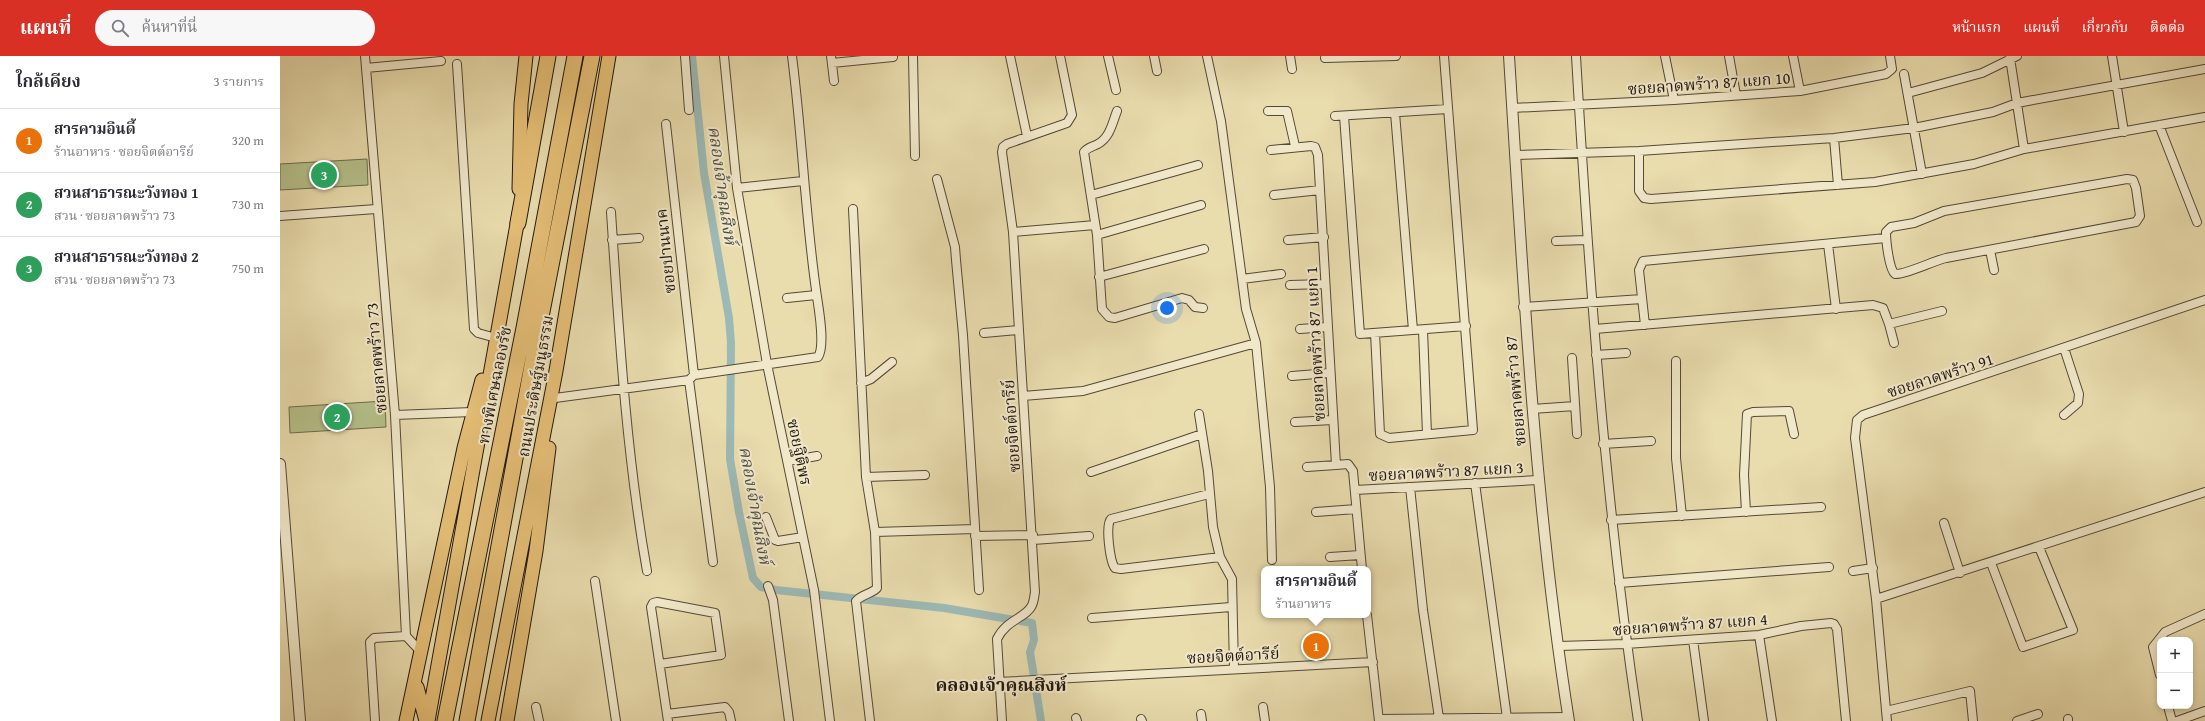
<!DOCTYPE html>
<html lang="th">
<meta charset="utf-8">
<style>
:root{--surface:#fff;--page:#f7f7f7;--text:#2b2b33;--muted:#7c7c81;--line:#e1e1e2;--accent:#d93025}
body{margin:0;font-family:"Gentium Book Plus","Noto Serif Thai",serif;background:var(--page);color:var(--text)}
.controls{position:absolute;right:12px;bottom:12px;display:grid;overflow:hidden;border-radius:8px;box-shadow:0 2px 6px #0003}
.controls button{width:36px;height:36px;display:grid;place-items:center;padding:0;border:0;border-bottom:1px solid var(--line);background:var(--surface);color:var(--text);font:20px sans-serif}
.you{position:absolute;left:887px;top:252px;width:14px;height:14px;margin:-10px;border:3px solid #fff;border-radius:50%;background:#1a73e8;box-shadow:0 0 0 6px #1a73e833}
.badge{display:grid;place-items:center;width:26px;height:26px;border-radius:50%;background:var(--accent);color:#fff;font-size:13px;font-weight:700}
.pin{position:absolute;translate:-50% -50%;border:2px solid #fff;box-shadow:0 1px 4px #0006}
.popup{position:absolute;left:981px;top:510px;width:110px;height:52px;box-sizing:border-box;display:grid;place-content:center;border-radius:8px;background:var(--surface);filter:drop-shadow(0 1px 3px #0005);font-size:13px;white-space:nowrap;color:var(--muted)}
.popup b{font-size:15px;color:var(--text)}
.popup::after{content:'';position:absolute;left:50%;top:100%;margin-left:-8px;border:8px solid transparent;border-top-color:var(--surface)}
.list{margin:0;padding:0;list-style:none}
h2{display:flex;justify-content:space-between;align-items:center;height:52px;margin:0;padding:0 16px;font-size:17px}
h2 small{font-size:13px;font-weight:400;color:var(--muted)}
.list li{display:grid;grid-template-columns:26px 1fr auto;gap:12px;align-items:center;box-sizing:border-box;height:64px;padding:0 16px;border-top:1px solid var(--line)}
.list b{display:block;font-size:15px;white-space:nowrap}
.list p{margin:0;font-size:13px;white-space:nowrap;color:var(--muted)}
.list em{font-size:13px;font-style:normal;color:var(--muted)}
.icon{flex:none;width:22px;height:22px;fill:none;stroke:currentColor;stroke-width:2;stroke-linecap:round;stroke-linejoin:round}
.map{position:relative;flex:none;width:1925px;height:665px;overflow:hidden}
header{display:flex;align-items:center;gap:24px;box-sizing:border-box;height:56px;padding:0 20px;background:var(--accent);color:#fff}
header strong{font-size:19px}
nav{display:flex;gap:22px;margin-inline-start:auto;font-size:14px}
.search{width:280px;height:36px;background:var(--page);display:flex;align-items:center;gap:10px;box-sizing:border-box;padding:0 14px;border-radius:22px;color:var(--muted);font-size:15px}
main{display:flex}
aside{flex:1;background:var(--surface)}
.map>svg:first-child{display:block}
.green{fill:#b5c08a;stroke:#6c6c4e}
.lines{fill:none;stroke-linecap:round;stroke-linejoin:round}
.canal{stroke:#9cb9b5;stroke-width:8}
.minor-casing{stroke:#544938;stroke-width:10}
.tertiary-casing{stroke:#544938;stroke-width:12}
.primary-casing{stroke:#221811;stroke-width:15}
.motorway-casing{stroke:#221811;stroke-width:17}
.minor{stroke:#f1e8ca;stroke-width:8}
.tertiary{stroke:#f1e8ca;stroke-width:10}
.primary{stroke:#e4be76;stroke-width:13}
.motorway{stroke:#e4be76;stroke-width:15}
.labels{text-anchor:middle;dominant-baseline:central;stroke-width:4;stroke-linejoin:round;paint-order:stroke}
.street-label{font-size:16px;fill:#221811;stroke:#f1e8ca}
.water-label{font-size:17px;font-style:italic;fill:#4d504a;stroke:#f1e8ca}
.quarter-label{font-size:18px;font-weight:bold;fill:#221811;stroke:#f1e8ca}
</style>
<header>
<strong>แผนที่</strong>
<div class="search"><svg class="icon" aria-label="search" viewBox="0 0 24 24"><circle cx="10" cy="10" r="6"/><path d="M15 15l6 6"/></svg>ค้นหาที่นี่</div>
<nav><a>หน้าแรก</a><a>แผนที่</a><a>เกี่ยวกับ</a><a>ติดต่อ</a></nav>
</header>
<main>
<aside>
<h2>ใกล้เคียง<small>3 รายการ</small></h2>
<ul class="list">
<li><span class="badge" style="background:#e8710a">1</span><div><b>สารคามอินดี้</b><p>ร้านอาหาร · ซอยจิตต์อารีย์</p></div><em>320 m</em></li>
<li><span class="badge" style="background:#2e9e5b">2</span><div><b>สวนสาธารณะวังทอง 1</b><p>สวน · ซอยลาดพร้าว 73</p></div><em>730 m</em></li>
<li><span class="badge" style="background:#2e9e5b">3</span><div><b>สวนสาธารณะวังทอง 2</b><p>สวน · ซอยลาดพร้าว 73</p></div><em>750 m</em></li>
</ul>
</aside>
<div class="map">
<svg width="1925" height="665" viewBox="0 0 1925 665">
<rect width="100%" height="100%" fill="#e9dcad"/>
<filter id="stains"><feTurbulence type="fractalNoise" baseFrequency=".005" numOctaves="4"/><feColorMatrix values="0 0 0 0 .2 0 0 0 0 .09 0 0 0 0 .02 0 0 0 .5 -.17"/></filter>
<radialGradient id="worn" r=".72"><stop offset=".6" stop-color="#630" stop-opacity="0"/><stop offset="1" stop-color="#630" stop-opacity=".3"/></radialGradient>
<path class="green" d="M87,103L88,129L0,134V108Z
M105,345L106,371L10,377L9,351Z"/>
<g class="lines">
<path class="canal" d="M412,0L424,117L449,262L451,287L450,403L459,456L473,522L481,531L496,534L664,552L752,567L754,584L750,596L761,665"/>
<g class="minor-casing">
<path id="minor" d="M85,0L115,359L126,580L141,596
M405,0L409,54
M444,0L457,132L487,308L534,534L550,665
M551,0L554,25
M633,0L635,100
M730,0L747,80
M828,0L836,34
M874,0L877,15
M927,0L941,65L966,253L976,287L990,431L992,504
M1010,0L1012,13
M1296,0C1309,223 1325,444 1358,665
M1385,0L1394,44
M1449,0L1456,39
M1513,0L1520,35
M1832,0L1844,76
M1045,2L1116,0
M1730,2L1744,93
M552,7L613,1
M177,8L194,273L198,277L216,282
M86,12L161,5
M1624,18L1642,118
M1628,37L1702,17L1737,0
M1232,52L1394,44L1520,35L1606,18L1612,13L1610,0
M837,55C832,68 830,81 818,88C812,91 808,91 804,96L817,179L822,253L829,261L835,262L902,242L909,244L915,251L923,252
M988,55H1007L1015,90
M1115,57L1133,274
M1055,60L1168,53
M1064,60L1080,278L1186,270
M386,68L414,319
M1879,69L1917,166
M1554,82L1558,129
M991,94L1031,90L1035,91L1038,99L1056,409L1068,408L1073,415L1082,513
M1359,95V135L1364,142L1371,143L1595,126L1694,108L1744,93L1925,61
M1235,99L1359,95L1554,82L1634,72L1713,56L1737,47L1925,13
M657,123L675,191L676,204L683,279L699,534
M1847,123L1853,124L1856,132L1860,160L1856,166L1666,202C1653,205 1625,219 1615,218C1609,213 1606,185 1606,176L1611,171L1634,167L1664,155Z
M457,132L523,125
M811,139L918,109
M994,139L1040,134
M573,153L586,421L595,476L597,532C592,538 582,538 576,545L590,665
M331,156C339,276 346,397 367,515
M0,160L96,153
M733,176L815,169
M817,179L921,149
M332,184L359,182
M1008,184L1044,181
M1276,185L1306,184
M1548,188L1556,253
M1710,194L1714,214
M819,221L924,193
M962,223L1001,218
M1010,229L1045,228
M507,242L536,239
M1243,251L1362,243
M1609,268L1614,287
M1365,269L1359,214L1363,205L1606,182
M1020,273L1047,271
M1315,273L1593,249L1603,252L1609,268L1662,255
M1143,274L1147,378
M704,277L739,274
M1095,277L1100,378L1109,382L1193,374L1164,0
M1316,299L1346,297
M1292,302L1297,378
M1396,305V402L1402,460
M1012,320L1049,317
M409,324L433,506
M581,327L591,323L612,306
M743,340L803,335L976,287
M275,342L409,324L414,319L538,301C546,289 538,249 536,234C525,156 522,78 512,0
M1252,353L1295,350
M919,358L928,415L933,471L940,501L952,523L954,613
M115,359L192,356
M1784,359L1798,347L1799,338L1784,292
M1015,366L1053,364
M1323,388L1371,385
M508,405L537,400
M1027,411L1056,409
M811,416L922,378
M586,421L645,419
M1195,427L1227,662
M1130,431L1143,554L1159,662
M1075,434L1258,424
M929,438L831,463C825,468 830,506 835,512L841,513L940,501
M1036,456L1076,453
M1466,456L1464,419L1467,358L1473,356L1509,355L1514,378
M486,461L495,484L498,485L523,481
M1331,464L1541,451
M1664,467L1680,517
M595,476L695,473
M695,480L753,479
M753,484L809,480
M1050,501L1080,499
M1711,507L1743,591L1793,574L1759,491
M1573,515L1593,512
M315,525L336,665
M1339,527L1549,511
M488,530L493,544L509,665
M1596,543L1925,436
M1087,559L1099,665
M812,562L951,551
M1479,579L1492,665
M1413,584L1424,665
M1279,590L1346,588L1479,579L1521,570L1551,567L1554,568L1557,573L1566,665
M380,608L441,599L435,557L377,546L373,547L371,551L388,665
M1880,619L1873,591L1885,576L1925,558
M719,626L1093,606
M1888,650L1892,665
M256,651L259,665
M983,651L985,665
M1606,655L1690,635L1693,665
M387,658L445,651L449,656L451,665
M921,658L922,665
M796,662L797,665
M861,663L862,665
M1100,663L1289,661
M1788,663V665
M95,665L90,586L94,582L126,580
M722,665L717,583C726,564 745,562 751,551C754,547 754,541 755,536L733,176L722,96L723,91L727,88L787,67L792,59L780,0
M1607,665L1596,543L1575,382L1577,364L1583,359L1925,244
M1737,665L1758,658
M1897,665L1925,655"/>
</g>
<g class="tertiary-casing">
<path id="tertiary" d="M1229,0C1243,222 1254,445 1289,665
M0,408L20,665"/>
</g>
<g class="primary-casing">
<path id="primary" d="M239,133L241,48L246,0
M137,631L146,665
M126,665L184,392L202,324
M148,665L239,157
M208,665L276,315L329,0
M227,665L256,495L269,392"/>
</g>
<g class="motorway-casing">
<path id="motorway" d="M238,167L268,0
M165,665L244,272L295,0
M187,665L259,271L312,0"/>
</g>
<use href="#minor" class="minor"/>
<use href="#tertiary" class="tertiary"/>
<use href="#primary" class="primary"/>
<use href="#motorway" class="motorway"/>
</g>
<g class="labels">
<g class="street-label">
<text transform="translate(1429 27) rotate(-4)">ซอยลาดพร้าว 87 แยก 10</text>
<text transform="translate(385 195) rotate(-96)">ซอยปานนาค</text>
<text transform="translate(1035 288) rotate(-93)">ซอยลาดพร้าว 87 แยก 1</text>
<text transform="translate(96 302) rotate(-95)">ซอยลาดพร้าว 73</text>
<text transform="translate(1660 319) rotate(-18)">ซอยลาดพร้าว 91</text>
<text transform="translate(214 329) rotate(-79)">ทางพิเศษฉลองรัช</text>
<text transform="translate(255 330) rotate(-80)">ถนนประดิษฐ์มนูธรรม</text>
<text transform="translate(1235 335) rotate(-95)">ซอยลาดพร้าว 87</text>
<text transform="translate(731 370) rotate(-94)">ซอยจิตต์อารีย์</text>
<text transform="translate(520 396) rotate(78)">ซอยฐิติพร</text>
<text transform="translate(1166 415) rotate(-3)">ซอยลาดพร้าว 87 แยก 3</text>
<text transform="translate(1410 568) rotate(-4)">ซอยลาดพร้าว 87 แยก 4</text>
<text transform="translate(953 599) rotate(-3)">ซอยจิตต์อารีย์</text>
</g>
<g class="water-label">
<text transform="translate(443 129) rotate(82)">คลองเจ้าคุณสิงห์</text>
<text transform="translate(476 449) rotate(80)">คลองเจ้าคุณสิงห์</text>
</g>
<g class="quarter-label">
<text x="721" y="628">คลองเจ้าคุณสิงห์</text>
</g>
</g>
<rect width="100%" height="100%" filter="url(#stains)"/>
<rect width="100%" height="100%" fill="url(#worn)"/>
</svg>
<div class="controls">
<button>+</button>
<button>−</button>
</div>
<div class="you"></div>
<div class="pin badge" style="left:1036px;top:590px;background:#e8710a">1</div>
<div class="popup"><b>สารคามอินดี้</b>ร้านอาหาร</div>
<div class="pin badge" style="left:57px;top:361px;background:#2e9e5b">2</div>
<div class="pin badge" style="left:44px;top:119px;background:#2e9e5b">3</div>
</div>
</main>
